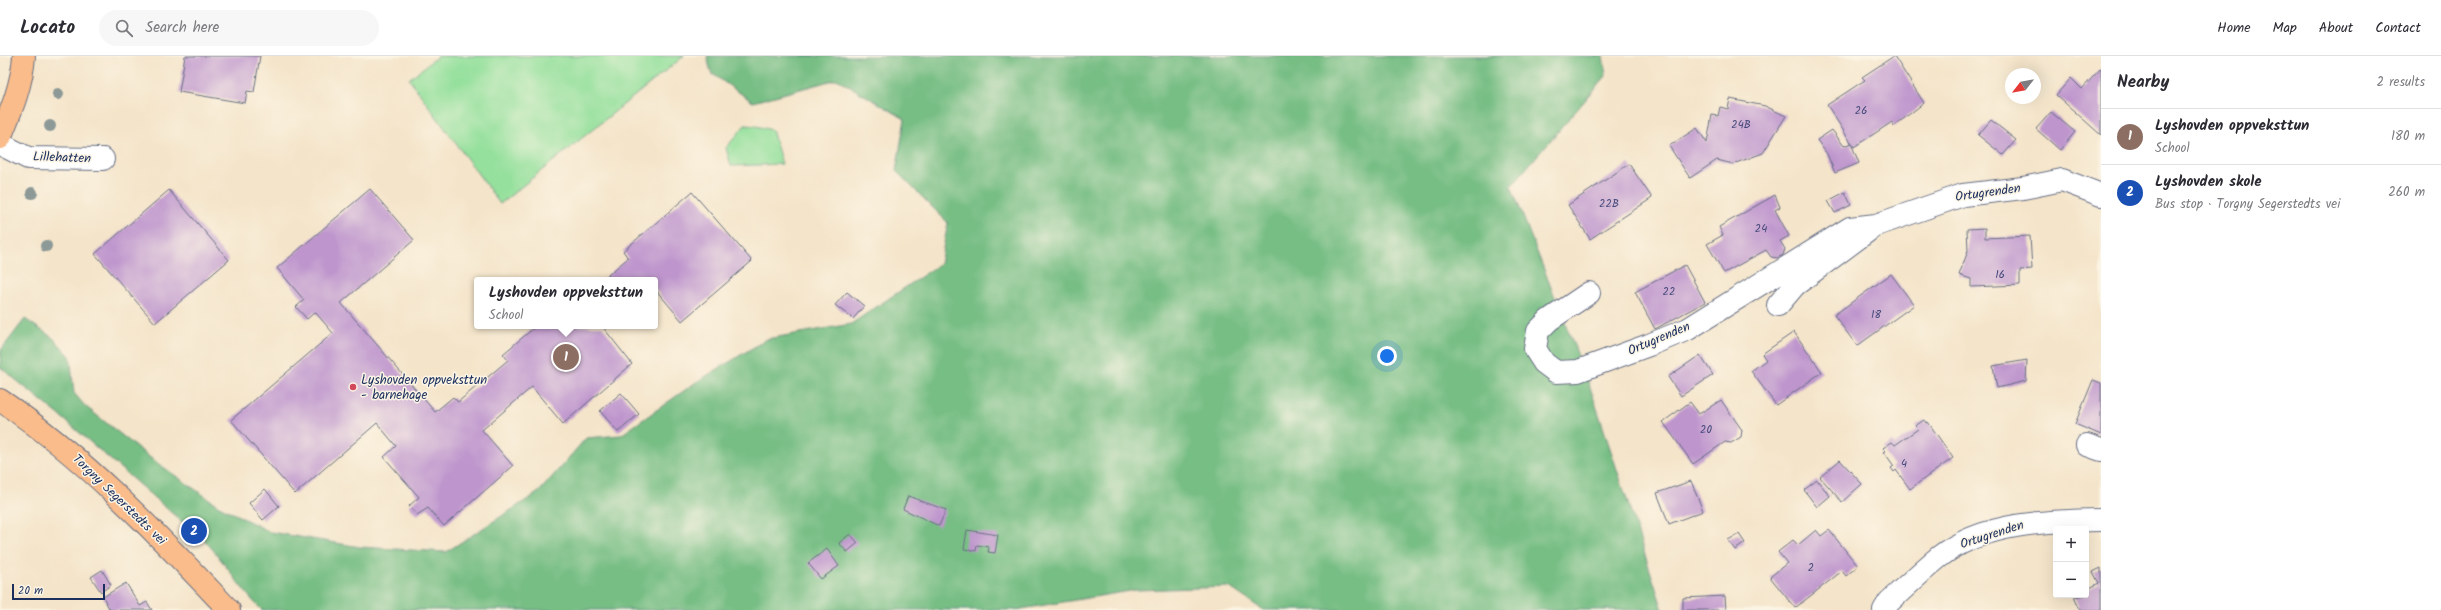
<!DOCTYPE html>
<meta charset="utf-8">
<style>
:root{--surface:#fff;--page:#f7f7f7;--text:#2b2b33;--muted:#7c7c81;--line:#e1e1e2;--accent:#d1495b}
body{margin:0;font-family:Kalam,sans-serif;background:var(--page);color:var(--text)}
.controls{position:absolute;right:12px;bottom:12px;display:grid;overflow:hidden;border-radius:4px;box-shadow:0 4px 16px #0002}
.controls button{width:36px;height:36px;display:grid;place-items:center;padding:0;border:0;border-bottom:1px solid var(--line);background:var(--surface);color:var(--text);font:20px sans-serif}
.compass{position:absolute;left:2005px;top:12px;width:36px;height:36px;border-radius:50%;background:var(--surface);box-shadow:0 4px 16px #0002;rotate:239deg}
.scale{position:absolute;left:12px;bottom:10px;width:93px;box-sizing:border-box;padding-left:4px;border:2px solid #1b2f5e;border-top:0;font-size:11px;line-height:14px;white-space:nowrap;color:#1b2f5e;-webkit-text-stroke:3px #fcf5e5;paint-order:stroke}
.you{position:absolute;left:1387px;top:300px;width:14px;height:14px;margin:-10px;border:3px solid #fff;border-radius:50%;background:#1a73e8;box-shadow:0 0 0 6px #1a73e833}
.badge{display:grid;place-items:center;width:26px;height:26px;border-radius:50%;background:var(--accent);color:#fff;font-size:13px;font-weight:700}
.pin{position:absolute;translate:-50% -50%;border:2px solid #fff;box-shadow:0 1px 4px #0006}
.popup{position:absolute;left:474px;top:221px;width:184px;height:52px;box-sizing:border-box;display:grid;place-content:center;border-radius:4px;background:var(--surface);filter:drop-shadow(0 1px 3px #0005);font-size:13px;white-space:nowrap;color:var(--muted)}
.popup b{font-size:15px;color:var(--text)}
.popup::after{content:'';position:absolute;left:50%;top:100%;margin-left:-8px;border:8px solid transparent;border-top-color:var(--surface)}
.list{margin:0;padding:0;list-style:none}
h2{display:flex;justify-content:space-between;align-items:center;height:52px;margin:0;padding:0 16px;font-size:17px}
h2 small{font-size:13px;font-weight:400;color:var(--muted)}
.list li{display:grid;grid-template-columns:26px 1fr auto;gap:12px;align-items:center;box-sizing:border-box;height:56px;padding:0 16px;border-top:1px solid var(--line)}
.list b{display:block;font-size:15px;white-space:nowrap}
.list p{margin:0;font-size:13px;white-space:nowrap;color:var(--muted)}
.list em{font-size:13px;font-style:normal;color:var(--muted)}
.icon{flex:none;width:22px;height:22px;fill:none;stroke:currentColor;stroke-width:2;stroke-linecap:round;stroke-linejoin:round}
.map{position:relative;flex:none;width:2101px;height:554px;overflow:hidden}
header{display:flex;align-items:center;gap:24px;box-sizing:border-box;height:56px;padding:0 20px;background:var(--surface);border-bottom:1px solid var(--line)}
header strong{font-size:19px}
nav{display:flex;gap:22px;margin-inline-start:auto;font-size:14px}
.search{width:280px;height:36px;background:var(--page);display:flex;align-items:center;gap:10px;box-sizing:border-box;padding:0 14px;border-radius:22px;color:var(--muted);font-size:15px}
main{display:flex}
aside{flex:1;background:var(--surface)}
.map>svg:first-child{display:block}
.green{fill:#94e09c;stroke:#58887d}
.forest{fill:#77be84;stroke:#497671}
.building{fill:#be95cd}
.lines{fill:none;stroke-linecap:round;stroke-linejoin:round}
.minor-casing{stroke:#676e83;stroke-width:24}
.major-casing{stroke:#676e83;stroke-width:24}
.minor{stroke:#fff;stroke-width:22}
.major{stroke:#f9bc8a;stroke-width:22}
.tree{fill:#8d9997}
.poi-dot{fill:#d1495b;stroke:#fcf5e5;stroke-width:1.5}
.labels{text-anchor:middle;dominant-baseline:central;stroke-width:3;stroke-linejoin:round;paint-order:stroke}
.number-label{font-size:11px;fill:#44487a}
.street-label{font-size:13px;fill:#1b2f5e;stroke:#fcf5e5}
.poi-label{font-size:13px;fill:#1b2f5e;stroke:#fcf5e5;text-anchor:start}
</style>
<header>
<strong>Locato</strong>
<div class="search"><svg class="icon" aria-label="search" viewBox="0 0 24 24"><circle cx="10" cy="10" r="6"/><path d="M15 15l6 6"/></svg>Search here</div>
<nav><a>Home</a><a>Map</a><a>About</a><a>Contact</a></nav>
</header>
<main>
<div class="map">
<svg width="2101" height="554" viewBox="0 0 2101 554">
<rect width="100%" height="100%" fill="#fcf5e5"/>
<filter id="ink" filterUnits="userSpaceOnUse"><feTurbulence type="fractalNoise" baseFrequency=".025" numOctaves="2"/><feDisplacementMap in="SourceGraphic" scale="8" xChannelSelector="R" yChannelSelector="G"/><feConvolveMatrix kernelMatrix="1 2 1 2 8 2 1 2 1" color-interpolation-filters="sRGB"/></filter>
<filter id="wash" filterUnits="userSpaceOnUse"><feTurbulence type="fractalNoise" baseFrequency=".012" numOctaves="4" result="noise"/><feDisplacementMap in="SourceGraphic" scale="16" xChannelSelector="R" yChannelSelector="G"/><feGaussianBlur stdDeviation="0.9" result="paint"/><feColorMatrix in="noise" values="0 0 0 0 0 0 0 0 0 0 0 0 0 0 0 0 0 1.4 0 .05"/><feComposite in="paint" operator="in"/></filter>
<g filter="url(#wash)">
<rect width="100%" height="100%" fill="#f4e4c9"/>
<path class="green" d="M438,0H684L500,148L409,23Z
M745,69L756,70L772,74L782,108L731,110L726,92Z"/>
<path class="forest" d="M707,0H1603L1606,20L1511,130L1588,325L1663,554H1263L1229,531L1136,534L1015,554H262C234,528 214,484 181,465L58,358L0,311L1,294L25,263L53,282L70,300L74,337L85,350L153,404L219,450L270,476L360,491L446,496L539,436L586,382L621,379L695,327L767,283L851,268L940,208L948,167L896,115L905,63L837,23L753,46L711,17Z"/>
<g id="blocks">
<path class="building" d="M185,0H260L254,36L247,35L245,47L179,36Z
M1894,0L1924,47L1894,70L1892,66L1854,91L1827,49L1865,24L1862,21Z
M2101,12V79L2056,39L2071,22L2082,33Z
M1730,43L1765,50L1786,60L1763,97L1733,108L1717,104L1690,122L1669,90L1697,72L1707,87L1712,59L1718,60L1720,51L1728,53Z
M2051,56L2075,76L2060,94L2036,73Z
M1991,64L2016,84L2003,99L1978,79Z
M1832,74L1844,90L1851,87L1859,107L1835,117L1827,98L1817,84Z
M1629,108L1652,142L1590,183L1568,149Z
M370,133L414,184L341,247L435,356L453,341L458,346L508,304L503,298L536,270H602L632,308L563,368L532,331L482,374L513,410L444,470L428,452L417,459L409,450L419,441L384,401L396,390L377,367L295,438L231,364L333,277L315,256L307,263L296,251L304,244L277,212Z
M169,134L229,204L155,267L95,198Z
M692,136L752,205L682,265L655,233V224H602L628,202L623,195Z
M1845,136L1851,149L1835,157L1828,145Z
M1775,139L1780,151L1775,154L1789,180L1780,185L1785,193L1783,199L1777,202L1771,201L1766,194L1724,217L1707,188L1723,179L1719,171Z
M1985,172V182L2030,180L2032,213L2020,214V229L1971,231V223L1959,219L1968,195L1967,173Z
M1685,209L1705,246L1655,273L1635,236Z
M1891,218L1914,249L1857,290L1834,259Z
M847,236L864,250L853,263L835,249Z
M1794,276L1822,316L1776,349L1751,315L1766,304L1762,298Z
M1700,299L1713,319L1681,340L1668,321Z
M2027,304L2026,325L1997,332L1993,310Z
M2093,324L2101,327V379L2075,368Z
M621,337L639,358L618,376L600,355Z
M1721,344L1742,374L1741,381L1731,387L1725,386L1693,408L1663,366L1690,346L1699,358Z
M1924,364L1926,367L1928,366L1953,402L1910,433L1896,414L1894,416L1891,412L1894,410L1884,396L1886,395L1883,392L1892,386L1895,389L1918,373L1915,370Z
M1840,404L1862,428L1842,446L1820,421Z
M1817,424L1830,440L1817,451L1804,434Z
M1691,425L1703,455L1669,468L1657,437Z
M265,433L279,450L263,464L249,447Z
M908,440L946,454L939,470L903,453Z
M967,474L998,479L995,497L988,496L989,491L977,489L976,495L964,493Z
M1816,474L1821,480L1829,474L1858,510L1846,520L1842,515L1795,552L1770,521L1787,507L1778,496L1793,484L1798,489Z
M850,478L858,487L847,496L839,487Z
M1739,478L1745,487L1735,494L1728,484Z
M827,493L839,510L821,523L808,507Z
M2101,512V554H2080L2074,541L2086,539V534L2099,527L2093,516Z
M102,514L111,529L101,536L91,521Z
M126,527L140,550L147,546L152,554H110L103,541Z
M1725,540L1726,554H1683V542Z"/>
</g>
</g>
<g filter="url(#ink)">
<use href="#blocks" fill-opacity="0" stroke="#676e83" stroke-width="1"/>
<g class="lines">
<g class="minor-casing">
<path id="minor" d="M0,88L28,102L103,103
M1589,237L1549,264L1538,275L1535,293L1544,307L1556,316L1578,315L1649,289L1688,273L1850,172L1876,169L1963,139L2023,132L2062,124L2101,139
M1778,249L1795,229L1869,174
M2087,389L2101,394
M1884,554L1889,546C1905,531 1922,515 1939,501C1984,466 2047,465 2101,464"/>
</g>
<g class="major-casing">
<path id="major" d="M0,82C11,55 22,29 24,0
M0,344C86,402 158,479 229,554"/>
</g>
<use href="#minor" class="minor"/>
<use href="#major" class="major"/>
</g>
<g class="tree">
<circle cx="58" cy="38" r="6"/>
<circle cx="50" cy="70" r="6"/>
<circle cx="32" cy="137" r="6"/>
<circle cx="46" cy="190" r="6"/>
</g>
</g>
<circle class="poi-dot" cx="353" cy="331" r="4"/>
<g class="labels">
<g class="number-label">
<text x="1861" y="55">26</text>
<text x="1741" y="69">24B</text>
<text x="1609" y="148">22B</text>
<text x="1761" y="173">24</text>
<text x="2000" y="219">16</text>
<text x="1669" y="236">22</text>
<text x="1876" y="259">18</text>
<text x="1706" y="374">20</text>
<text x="1904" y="408">4</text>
<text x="1811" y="512">2</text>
</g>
<g class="street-label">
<text transform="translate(62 102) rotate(2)">Lillehatten</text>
<text transform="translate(1988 137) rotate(-8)">Ortugrenden</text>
<text transform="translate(1659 283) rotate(-23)">Ortugrenden</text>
<text transform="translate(119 444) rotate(44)">Torgny Segerstedts vei</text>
<text transform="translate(1992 479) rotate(-18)">Ortugrenden</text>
</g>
<g class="poi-label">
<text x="361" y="324">Lyshovden oppveksttun<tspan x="361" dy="15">- barnehage</tspan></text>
</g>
</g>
</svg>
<div class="controls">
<button>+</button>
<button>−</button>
</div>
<svg class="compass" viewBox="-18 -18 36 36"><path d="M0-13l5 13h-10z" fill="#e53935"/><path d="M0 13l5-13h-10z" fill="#7c7c81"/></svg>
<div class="scale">20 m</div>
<div class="you"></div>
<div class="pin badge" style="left:566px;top:301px;background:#8d6e63">1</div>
<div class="popup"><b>Lyshovden oppveksttun</b>School</div>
<div class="pin badge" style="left:194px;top:475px;background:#1a4fb4">2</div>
</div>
<aside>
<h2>Nearby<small>2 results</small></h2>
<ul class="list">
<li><span class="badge" style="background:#8d6e63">1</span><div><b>Lyshovden oppveksttun</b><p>School</p></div><em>180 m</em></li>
<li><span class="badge" style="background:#1a4fb4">2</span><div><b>Lyshovden skole</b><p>Bus stop · Torgny Segerstedts vei</p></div><em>260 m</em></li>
</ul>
</aside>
</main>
